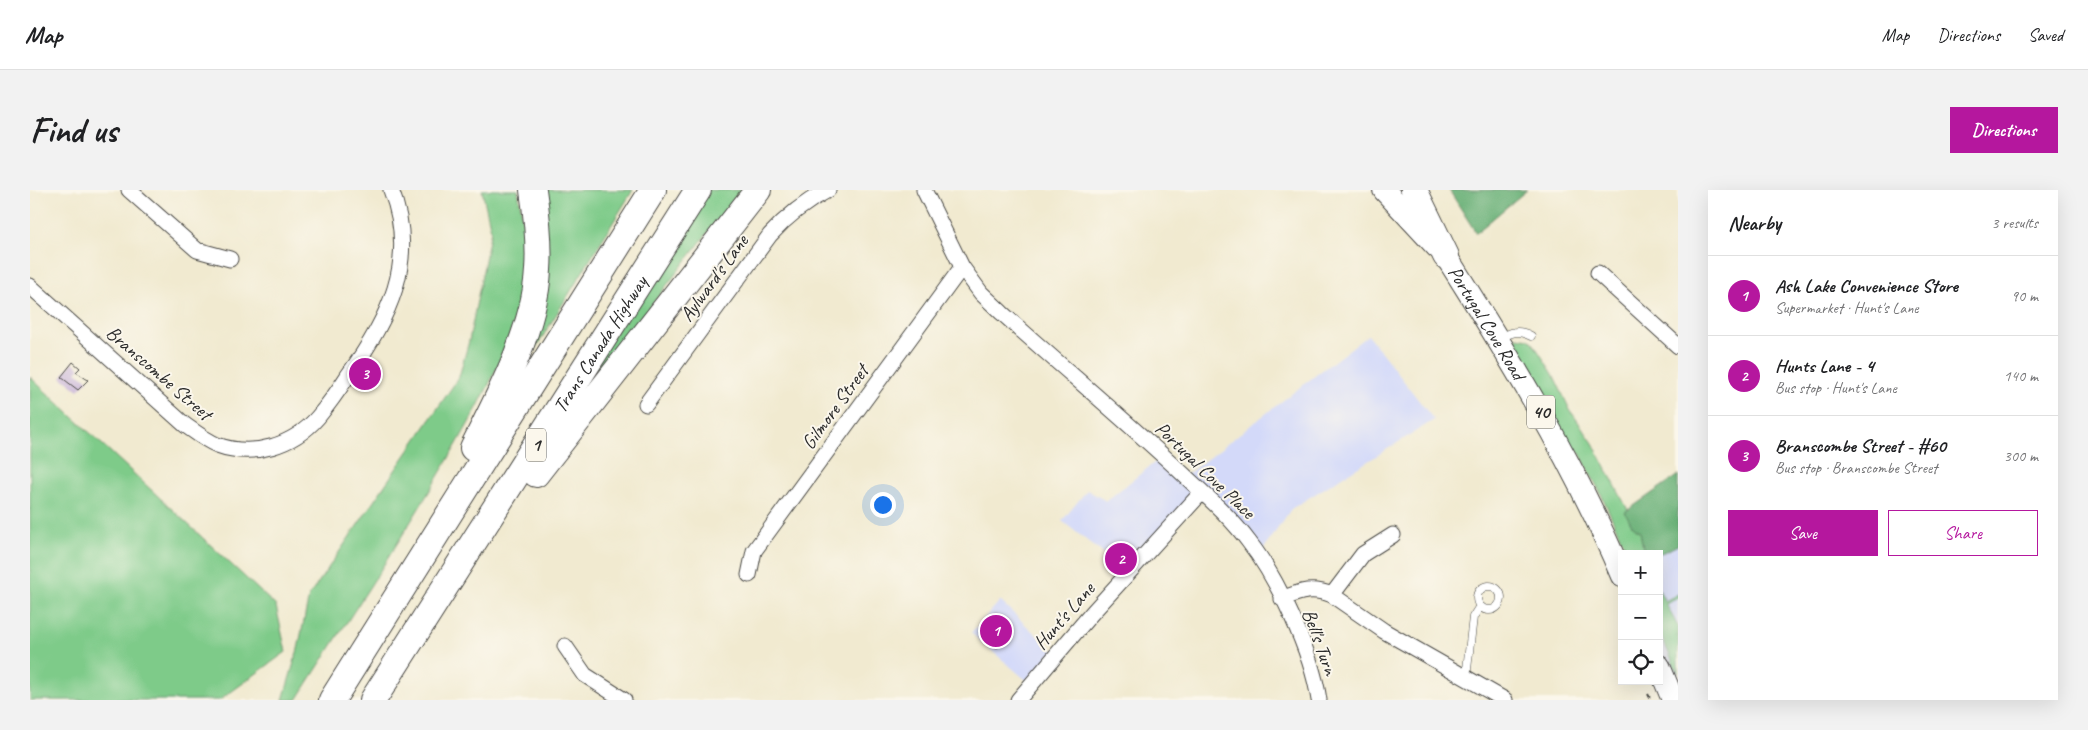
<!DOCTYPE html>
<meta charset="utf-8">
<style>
:root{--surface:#fff;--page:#f2f2f2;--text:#202124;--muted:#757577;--line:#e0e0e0;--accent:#b5179e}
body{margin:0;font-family:Caveat,sans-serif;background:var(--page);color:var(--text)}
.controls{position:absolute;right:15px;bottom:15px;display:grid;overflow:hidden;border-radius:0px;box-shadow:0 5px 20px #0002}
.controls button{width:45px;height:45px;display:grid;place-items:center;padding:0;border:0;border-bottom:1px solid var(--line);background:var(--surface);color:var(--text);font:25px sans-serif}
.you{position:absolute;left:852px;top:314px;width:18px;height:18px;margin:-12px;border:4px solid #fff;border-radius:50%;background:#1a73e8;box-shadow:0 0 0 8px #1a73e833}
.badge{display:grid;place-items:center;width:32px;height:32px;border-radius:50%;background:var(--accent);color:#fff;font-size:16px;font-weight:700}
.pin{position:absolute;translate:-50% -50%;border:2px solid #fff;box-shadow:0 1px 5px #0006}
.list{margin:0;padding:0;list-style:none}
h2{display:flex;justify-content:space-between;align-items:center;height:65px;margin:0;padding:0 20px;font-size:21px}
h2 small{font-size:16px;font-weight:400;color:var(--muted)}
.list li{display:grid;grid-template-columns:32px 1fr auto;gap:15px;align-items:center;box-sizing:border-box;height:80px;padding:0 20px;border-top:1px solid var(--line)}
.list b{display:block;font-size:19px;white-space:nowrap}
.list p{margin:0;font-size:16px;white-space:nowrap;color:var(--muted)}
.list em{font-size:16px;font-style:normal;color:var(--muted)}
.actions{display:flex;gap:10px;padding:15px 20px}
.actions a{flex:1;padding:11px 0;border:1px solid var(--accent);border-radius:0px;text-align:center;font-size:18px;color:var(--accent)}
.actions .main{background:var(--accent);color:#fff}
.icon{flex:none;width:28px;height:28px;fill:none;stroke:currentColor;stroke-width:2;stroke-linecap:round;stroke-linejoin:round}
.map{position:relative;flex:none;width:1648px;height:510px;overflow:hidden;border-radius:0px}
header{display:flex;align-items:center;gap:30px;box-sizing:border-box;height:70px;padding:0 25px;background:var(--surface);border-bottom:1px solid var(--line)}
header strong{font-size:24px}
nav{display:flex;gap:28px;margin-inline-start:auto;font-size:18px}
.intro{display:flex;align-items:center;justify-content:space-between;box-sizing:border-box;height:120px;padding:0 30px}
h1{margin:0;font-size:35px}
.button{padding:12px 22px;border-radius:0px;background:var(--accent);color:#fff;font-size:18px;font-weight:700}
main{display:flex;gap:30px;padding:0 30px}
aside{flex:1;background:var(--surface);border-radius:0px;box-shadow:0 5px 20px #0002}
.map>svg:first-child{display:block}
.built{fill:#d3d9f9}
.green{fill:#7ecb89;stroke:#547b5a}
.forest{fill:#66af75;stroke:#486d50}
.building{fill:#c2acd5}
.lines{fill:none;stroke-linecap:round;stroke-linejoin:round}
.service-casing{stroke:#494844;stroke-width:9}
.minor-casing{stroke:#494844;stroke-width:17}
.primary-casing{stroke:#494844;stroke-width:24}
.motorway-casing{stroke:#494844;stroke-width:28}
.path{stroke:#494844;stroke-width:2;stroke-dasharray:4 4;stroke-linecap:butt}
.service{stroke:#fff;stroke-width:8}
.minor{stroke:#fff;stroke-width:15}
.primary{stroke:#fff;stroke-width:22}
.motorway{stroke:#fff;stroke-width:26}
.labels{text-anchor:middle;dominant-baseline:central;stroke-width:4;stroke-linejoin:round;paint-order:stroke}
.shield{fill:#fbf7ec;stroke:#696865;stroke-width:1}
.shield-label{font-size:19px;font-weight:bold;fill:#2b2b2b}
.street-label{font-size:20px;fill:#2b2b2b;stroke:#fbf7ec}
</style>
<header>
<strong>Map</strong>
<nav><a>Map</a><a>Directions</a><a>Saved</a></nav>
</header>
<div class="intro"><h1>Find us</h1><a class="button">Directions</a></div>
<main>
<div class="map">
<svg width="1648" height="510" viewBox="0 0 1648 510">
<rect width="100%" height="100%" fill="#fbf7ec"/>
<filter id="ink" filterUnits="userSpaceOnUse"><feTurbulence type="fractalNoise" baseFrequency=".02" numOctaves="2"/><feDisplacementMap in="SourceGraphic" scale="10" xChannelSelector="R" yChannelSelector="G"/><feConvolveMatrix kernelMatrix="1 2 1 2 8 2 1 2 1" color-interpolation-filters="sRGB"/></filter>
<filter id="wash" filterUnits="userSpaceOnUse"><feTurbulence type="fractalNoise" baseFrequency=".0096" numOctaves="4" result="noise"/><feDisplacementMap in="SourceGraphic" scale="20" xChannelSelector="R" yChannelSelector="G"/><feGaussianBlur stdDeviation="1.12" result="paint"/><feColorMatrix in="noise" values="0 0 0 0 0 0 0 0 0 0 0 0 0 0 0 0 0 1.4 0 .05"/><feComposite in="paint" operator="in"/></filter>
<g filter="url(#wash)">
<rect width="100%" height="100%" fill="#f1ead0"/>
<path class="built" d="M1338,145L1404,230L1261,319L1229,366L1173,303L1098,383L1032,331L1057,300L1076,311L1133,266L1155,286Z
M1648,355V510H1620L1639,500L1629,476V364Z
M970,411L1027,464L1002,495L941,443Z"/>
<path class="green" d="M452,0H488C493,29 498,60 494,90C483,157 449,216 416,273C369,354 317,431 267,510H253L268,459L279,406L429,187L439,151L461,40Z
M510,0H603L494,177Z
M676,0H711L564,189L540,212Z
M1487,147L1499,149L1503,153L1523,184L1540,220L1563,253L1598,320L1596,322L1602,335L1610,342L1614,362L1616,364H1598L1571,304L1548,260L1544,262L1480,149Z
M0,187L246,416L256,462L190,510H0Z
M1629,400L1635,411L1648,404V408L1636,414L1648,437V484L1629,441Z"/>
<path class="forest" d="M1419,0H1497L1446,43Z
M1648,285V355C1636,361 1626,368 1614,362L1610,342L1602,335L1595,322Z"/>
<g id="blocks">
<path class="building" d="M43,172L50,178L46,182L58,190L48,200L31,187Z
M965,424L982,441L967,458L949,442Z"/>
</g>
</g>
<g filter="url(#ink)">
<use href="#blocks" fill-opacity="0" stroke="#494844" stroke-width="1"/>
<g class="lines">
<g class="service-casing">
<path id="service" d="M1469,149C1481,142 1488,139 1501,146
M1447 408a12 12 0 1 1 24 0a12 12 0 1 1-24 0Z
M1436,488L1443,427L1450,416"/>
</g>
<g class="minor-casing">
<path id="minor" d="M99,0L167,60L200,69
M894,0L932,77L951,103L972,123C1032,177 1094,229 1153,284C1176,306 1200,326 1219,352C1248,389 1282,463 1289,510
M1568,83L1648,156
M0,96L155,235C165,242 175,250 187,255C223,268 263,256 288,227C298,215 308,201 317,187C358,130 389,71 361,0
M616,214L740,45C758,25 775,12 798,0
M719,385L724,361L932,77
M1302,405L1333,364L1363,345
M1252,409C1271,401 1283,397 1302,405L1354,441L1475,510
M535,456L555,485L594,510
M988,510L1062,423L1172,302"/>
</g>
<g class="primary-casing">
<g id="primary">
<path d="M1354,0L1407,57"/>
<path id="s1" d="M1407,52C1475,159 1542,268 1592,386"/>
<path d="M1629,476L1643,510"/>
</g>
</g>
<g class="motorway-casing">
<g id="motorway">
<path d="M1384,0L1416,66"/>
<path d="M443,258C469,206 505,139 508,80C510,53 507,27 503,0"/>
<path d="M506,284L728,0"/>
<path d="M302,510L623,0"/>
<path id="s2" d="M343,510L668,0"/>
</g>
</g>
<path class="path" d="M1618,504L1621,510"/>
<use href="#service" class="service"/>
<use href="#minor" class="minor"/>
<use href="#primary" class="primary"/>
<use href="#motorway" class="motorway"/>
</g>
</g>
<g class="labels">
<g class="shield">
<rect x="1497" y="205.5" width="28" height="33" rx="4"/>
<rect x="496" y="238.5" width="20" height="33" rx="4"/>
</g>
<g class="shield-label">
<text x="1511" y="222">40</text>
<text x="506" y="255">1</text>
</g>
<g class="street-label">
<text transform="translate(684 88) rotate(-54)">Aylward's Lane</text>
<text stroke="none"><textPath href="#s1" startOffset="95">Portugal Cove Road</textPath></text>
<text stroke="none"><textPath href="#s2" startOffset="422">Trans Canada Highway</textPath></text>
<text transform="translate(129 183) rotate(41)">Branscombe Street</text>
<text transform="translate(805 217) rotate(-54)">Gilmore Street</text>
<text transform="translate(1175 280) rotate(44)">Portugal Cove Place</text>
<text transform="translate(1034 426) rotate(-49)">Hunt's Lane</text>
<text transform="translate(1290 452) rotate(70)">Bell's Turn</text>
</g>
</g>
</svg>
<div class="controls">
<button>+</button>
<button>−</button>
<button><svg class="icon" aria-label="locate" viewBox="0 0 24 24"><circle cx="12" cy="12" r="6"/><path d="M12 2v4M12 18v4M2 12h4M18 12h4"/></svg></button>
</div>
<div class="you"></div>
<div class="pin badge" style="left:966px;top:441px">1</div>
<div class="pin badge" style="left:1091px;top:369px">2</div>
<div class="pin badge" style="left:335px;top:184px">3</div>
</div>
<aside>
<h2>Nearby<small>3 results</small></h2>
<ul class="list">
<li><span class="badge">1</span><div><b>Ash Lake Convenience Store</b><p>Supermarket · Hunt's Lane</p></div><em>90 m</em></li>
<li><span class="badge">2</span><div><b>Hunts Lane - 4</b><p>Bus stop · Hunt's Lane</p></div><em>140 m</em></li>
<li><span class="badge">3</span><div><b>Branscombe Street - #60</b><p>Bus stop · Branscombe Street</p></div><em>300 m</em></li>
</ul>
<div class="actions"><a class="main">Save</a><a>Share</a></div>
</aside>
</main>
